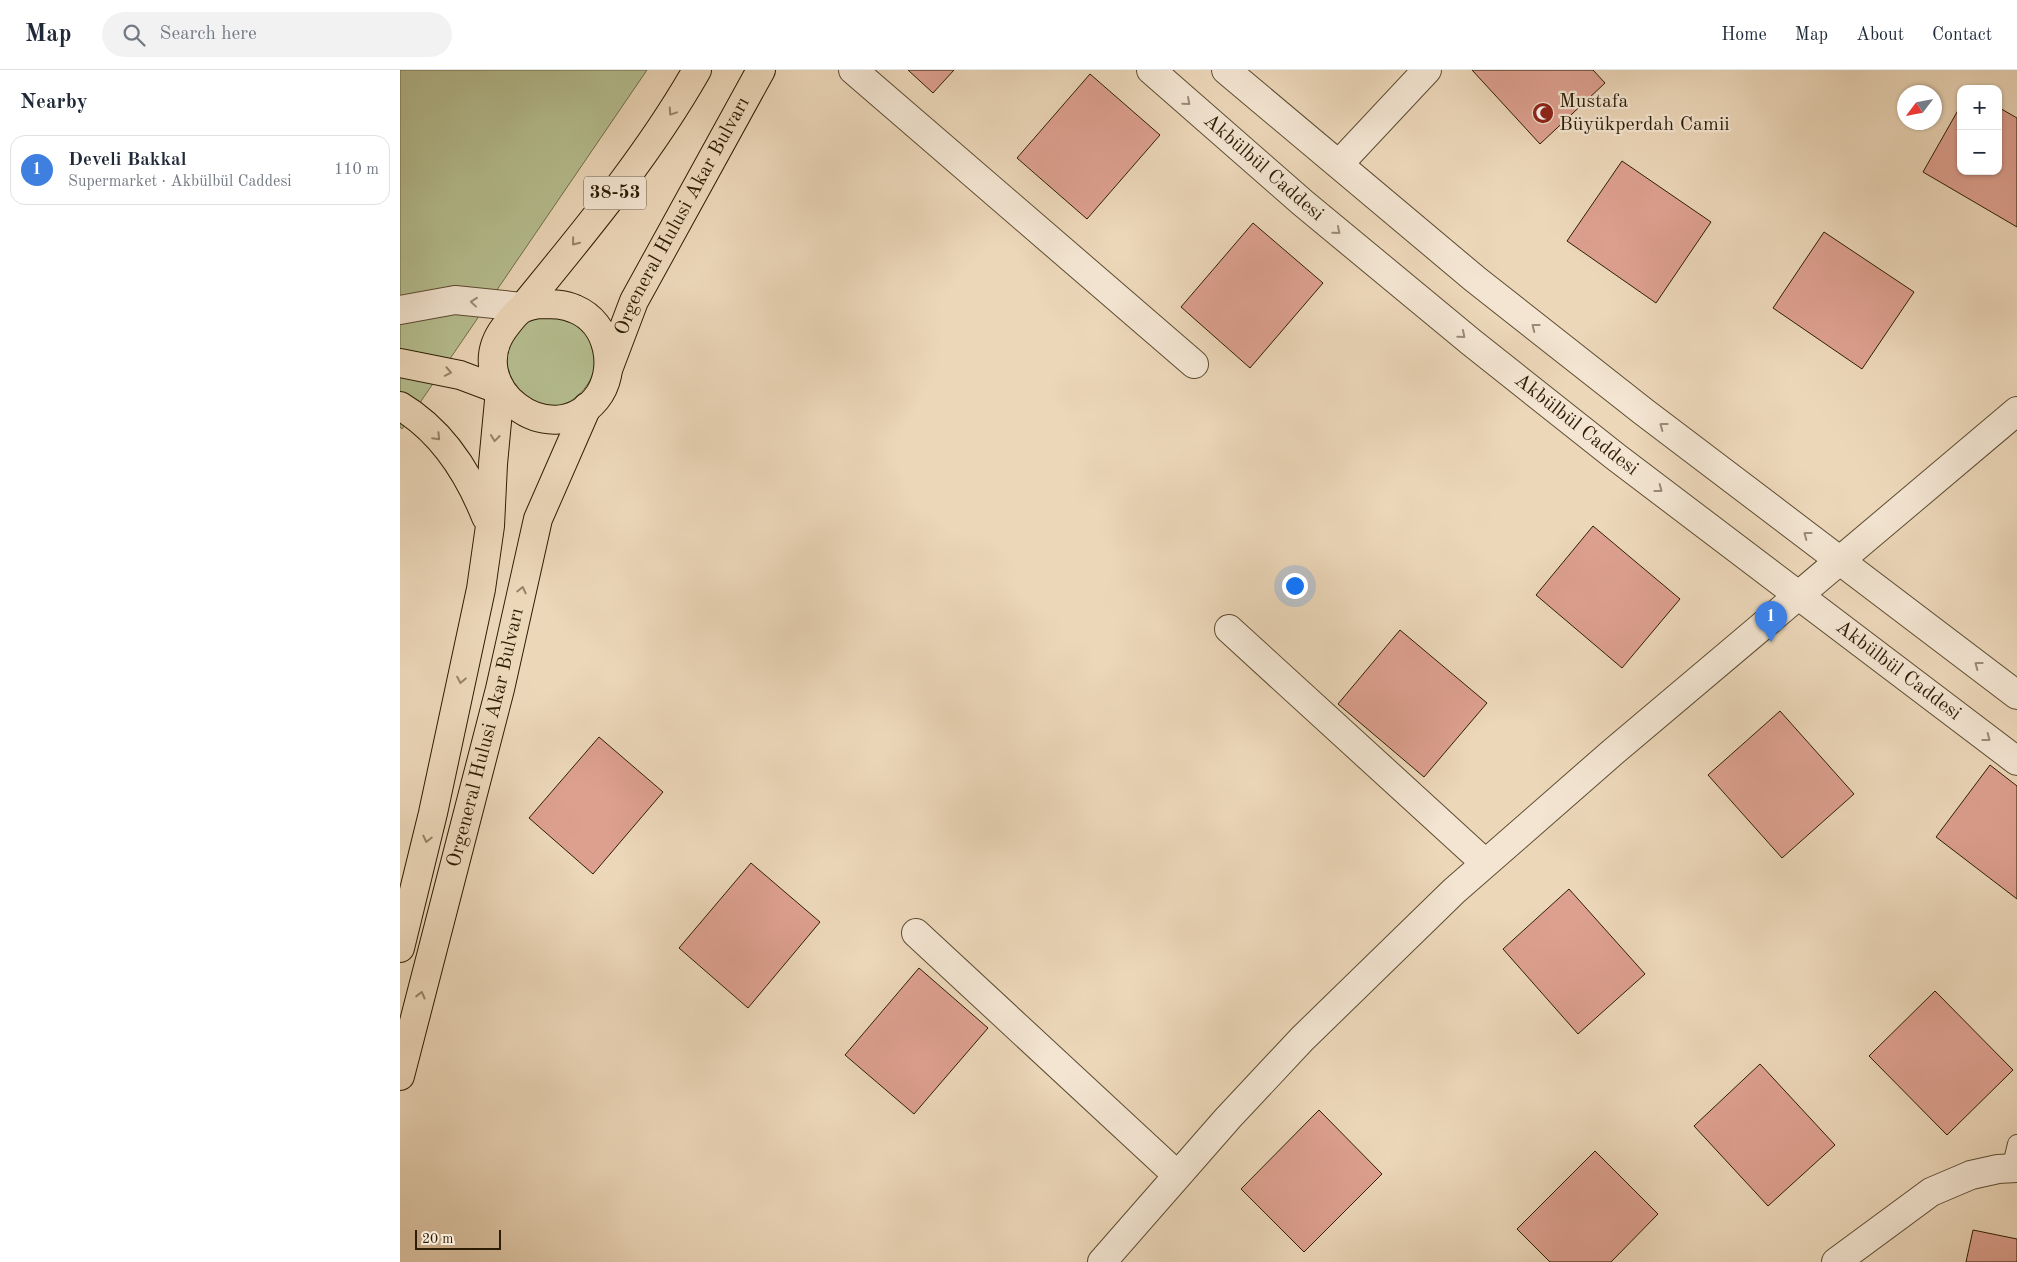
<!DOCTYPE html>
<meta charset="utf-8">
<style>
:root{--surface:#fff;--page:#f2f2f3;--text:#1f2937;--muted:#747a83;--line:#e0e1e3;--accent:#8f2418}
body{margin:0;font-family:"Old Standard TT",serif;background:var(--page);color:var(--text)}
.controls{position:absolute;right:15px;top:15px;display:grid;overflow:hidden;border-radius:10px;box-shadow:0 1px 4px #0004}
.controls button{width:45px;height:45px;display:grid;place-items:center;padding:0;border:0;border-bottom:1px solid var(--line);background:var(--surface);color:var(--text);font:25px sans-serif}
.compass{position:absolute;left:1497px;top:15px;width:45px;height:45px;border-radius:50%;background:var(--surface);box-shadow:0 1px 4px #0004;rotate:238deg}
.scale{position:absolute;left:15px;bottom:12px;width:86px;box-sizing:border-box;padding-left:5px;border:2px solid #2d1d04;border-top:0;font-size:14px;line-height:18px;white-space:nowrap;color:#2d1d04;-webkit-text-stroke:4px #f3e5d2;paint-order:stroke}
.you{position:absolute;left:894px;top:515px;width:18px;height:18px;margin:-12px;border:4px solid #fff;border-radius:50%;background:#1a73e8;box-shadow:0 0 0 8px #1a73e833}
.badge{display:grid;place-items:center;width:32px;height:32px;border-radius:50%;background:var(--accent);color:#fff;font-size:16px;font-weight:700}
.pin{position:absolute;translate:-50% -41px;filter:drop-shadow(0 1px 2px #0008)}
.pin::after{content:'';position:absolute;top:26px;width:18px;height:15px;background:inherit;clip-path:polygon(0 0,100% 0,50% 100%)}
.list{margin:0;padding:0;list-style:none}
h2{display:flex;justify-content:space-between;align-items:center;height:65px;margin:0;padding:0 20px;font-size:21px}
h2 small{font-size:16px;font-weight:400;color:var(--muted)}
.list li{display:grid;grid-template-columns:32px 1fr auto;gap:15px;align-items:center;box-sizing:border-box;height:70px;margin:0 10px 10px;padding:0 10px;border:1px solid var(--line);border-radius:15px}
.list b{display:block;font-size:19px;white-space:nowrap}
.list p{margin:0;font-size:16px;white-space:nowrap;color:var(--muted)}
.list em{font-size:16px;font-style:normal;color:var(--muted)}
.icon{flex:none;width:28px;height:28px;fill:none;stroke:currentColor;stroke-width:2;stroke-linecap:round;stroke-linejoin:round}
.map{position:relative;flex:none;width:1617px;height:1192px;overflow:hidden}
header{display:flex;align-items:center;gap:30px;box-sizing:border-box;height:70px;padding:0 25px;background:var(--surface);border-bottom:1px solid var(--line)}
header strong{font-size:24px}
nav{display:flex;gap:28px;margin-inline-start:auto;font-size:18px}
.search{width:350px;height:45px;background:var(--page);display:flex;align-items:center;gap:12px;box-sizing:border-box;padding:0 18px;border-radius:28px;color:var(--muted);font-size:19px}
main{display:flex}
aside{flex:1;background:var(--surface)}
.map>svg:first-child{display:block}
.green{fill:#b6bf91;stroke:#726e4a}
.building{fill:#dda08f;stroke:#2d1d04}
.lines{fill:none;stroke-linecap:round;stroke-linejoin:round}
.service-casing{stroke:#5d4c31;stroke-width:20}
.minor-casing{stroke:#5d4c31;stroke-width:30}
.tertiary-casing{stroke:#5d4c31;stroke-width:30}
.primary-casing{stroke:#2d1d04;stroke-width:30}
.service{stroke:#f3e5d2;stroke-width:18}
.minor{stroke:#f3e5d2;stroke-width:28}
.tertiary{stroke:#f3e5d2;stroke-width:28}
.primary{stroke:#ecd7b9;stroke-width:28}
.oneway{stroke:#9a8b75}
.oneway2{stroke:#968368}
.labels{text-anchor:middle;dominant-baseline:central;stroke-width:4.5;stroke-linejoin:round;paint-order:stroke}
.shield{fill:#f3e5d2;stroke:#685942;stroke-width:1}
.shield-label{font-size:19px;font-weight:bold;fill:#2d1d04}
.poi-label{font-size:20px;fill:#2d1d04;stroke:#f3e5d2;text-anchor:start}
.street-label{font-size:20px;fill:#2d1d04;stroke:#f3e5d2}
</style>
<header>
<strong>Map</strong>
<div class="search"><svg class="icon" aria-label="search" viewBox="0 0 24 24"><circle cx="10" cy="10" r="6"/><path d="M15 15l6 6"/></svg>Search here</div>
<nav><a>Home</a><a>Map</a><a>About</a><a>Contact</a></nav>
</header>
<main>
<aside>
<h2>Nearby<small></small></h2>
<ul class="list">
<li><span class="badge" style="background:#3f7fe0">1</span><div><b>Develi Bakkal</b><p>Supermarket · Akbülbül Caddesi</p></div><em>110 m</em></li>
</ul>
</aside>
<div class="map">
<svg width="1617" height="1192" viewBox="0 0 1617 1192">
<rect width="100%" height="100%" fill="#ecd7b9"/>
<filter id="stains"><feTurbulence type="fractalNoise" baseFrequency=".004" numOctaves="4"/><feColorMatrix values="0 0 0 0 .2 0 0 0 0 .09 0 0 0 0 .02 0 0 0 .5 -.17"/></filter>
<radialGradient id="worn" r=".72"><stop offset=".6" stop-color="#630" stop-opacity="0"/><stop offset="1" stop-color="#630" stop-opacity=".3"/></radialGradient>
<path class="green" d="M0,0H247L2,359L0,357Z
M169,246C175,253 186,260 191,268C210,301 172,349 135,335C127,332 118,322 110,317L104,272L123,248Z"/>
<path class="building" d="M508,0H554L533,23Z
M1072,0H1193L1205,13L1140,74Z
M690,4L760,65L687,149L617,88Z
M1561,35V101H1598V37L1617,48V157L1523,102Z
M1222,91L1311,152L1256,233L1167,171Z
M853,153L923,213L850,298L781,237Z
M1424,162L1514,222L1462,299L1373,238Z
M1193,456L1280,529L1222,598L1136,525Z
M1000,560L1087,633L1024,707L938,634Z
M1380,641L1454,724L1382,788L1308,705Z
M199,667L263,722L193,804L129,748Z
M1590,695L1617,716V829L1536,767Z
M351,793L420,852L348,938L279,878Z
M1169,819L1245,904L1178,964L1103,879Z
M519,898L588,958L514,1044L445,985Z
M1535,921L1613,1000L1547,1065L1469,986Z
M1360,994L1435,1075L1368,1136L1294,1056Z
M919,1040L982,1104L904,1182L841,1119Z
M1195,1081L1258,1144L1211,1192H1150L1117,1159Z
M1573,1160L1617,1169V1192H1566Z"/>
<g class="lines">
<g class="service-casing">
<path id="service" d="M1611,1099L1617,1074"/>
</g>
<g class="minor-casing">
<g id="minor">
<path d="M453,0L794,294"/>
<path id="s1" d="M751,0L903,133L1071,272L1216,387L1617,691"/>
<path d="M826,0L1075,209L1244,342L1617,625"/>
<path d="M939,94L1027,0"/>
<path d="M829,559L1085,793"/>
<path d="M516,863L777,1105"/>
<path d="M702,1192L828,1048L902,969L1054,821L1213,682L1617,341"/>
<path d="M1436,1192L1531,1122L1571,1105L1598,1099L1617,1098"/>
</g>
</g>
<g class="tertiary-casing">
<path id="tertiary" d="M0,240L55,230L123,237"/>
</g>
<g class="primary-casing">
<g id="primary">
<path d="M141,234C153,234 164,234 175,239C209,253 219,300 196,329C150,385 60,316 105,257C118,240 120,237 141,234Z"/>
<path d="M123,237C185,161 248,86 297,0"/>
<path d="M0,293L60,305L100,320L93,394L90,456L81,519L33,743L0,878"/>
<path id="s2" d="M209,297L234,231L361,0"/>
<path d="M0,336C42,361 68,402 86,447"/>
<path id="s3" d="M0,1006L100,619L138,449L187,337"/>
</g>
</g>
<use href="#service" class="service"/>
<use href="#minor" class="minor"/>
<use href="#tertiary" class="tertiary"/>
<use href="#primary" class="primary"/>
</g>
<defs><path id="oneway-chevron" d="M-2-3.5L2.5 0L-2 3.5" fill="none" stroke-width="1.6" stroke-linecap="round" stroke-linejoin="round" transform="scale(1.25)"/></defs>
<g class="oneway">
<use href="#oneway-chevron" transform="translate(787 32) rotate(41)"/>
<use href="#oneway-chevron" transform="translate(937 161) rotate(40)"/>
<use href="#oneway-chevron" transform="translate(74 232) rotate(-174)"/>
<use href="#oneway-chevron" transform="translate(1135 257) rotate(-142)"/>
<use href="#oneway-chevron" transform="translate(1062 265) rotate(40)"/>
<use href="#oneway-chevron" transform="translate(1263 356) rotate(-143)"/>
<use href="#oneway-chevron" transform="translate(1259 419) rotate(37)"/>
<use href="#oneway-chevron" transform="translate(1407 465) rotate(-143)"/>
<use href="#oneway-chevron" transform="translate(1578 595) rotate(-143)"/>
<use href="#oneway-chevron" transform="translate(1587 668) rotate(37)"/>
</g>
<g class="oneway2">
<use href="#oneway-chevron" transform="translate(272 42) rotate(124)"/>
<use href="#oneway-chevron" transform="translate(175 172) rotate(129)"/>
<use href="#oneway-chevron" transform="translate(48 302) rotate(11)"/>
<use href="#oneway-chevron" transform="translate(37 367) rotate(46)"/>
<use href="#oneway-chevron" transform="translate(95 368) rotate(96)"/>
<use href="#oneway-chevron" transform="translate(122 520) rotate(-77)"/>
<use href="#oneway-chevron" transform="translate(61 610) rotate(101)"/>
<use href="#oneway-chevron" transform="translate(27 769) rotate(103)"/>
<use href="#oneway-chevron" transform="translate(21 925) rotate(-76)"/>
</g>
<defs>
<g id="mosque-disc" transform="scale(1.125)"><circle r="9.5" fill="#8f2418" stroke="#f3e5d2"/><path d="M3.5-4.9A6 6 0 1 0 3.5 4.9A5 5 0 1 1 3.5-4.9Z" fill="#fff"/></g>
</defs>
<g fill-rule="evenodd">
<use href="#mosque-disc" x="1143" y="43"/>
</g>
<g class="labels">
<rect class="shield" x="184" y="106.5" width="62" height="33" rx="4"/>
<g class="shield-label">
<text x="215" y="123">38-53</text>
</g>
<g class="poi-label">
<text x="1159" y="32">Mustafa<tspan x="1159" dy="23">Büyükperdah Camii</tspan></text>
</g>
<g class="street-label">
<text stroke="none"><textPath href="#s1" startOffset="149">Akbülbül Caddesi</textPath></text>
<text stroke="none"><textPath href="#s2" startOffset="168">Orgeneral Hulusi Akar Bulvarı</textPath></text>
<text stroke="none"><textPath href="#s1" startOffset="554">Akbülbül Caddesi</textPath></text>
<text stroke="none"><textPath href="#s1" startOffset="959">Akbülbül Caddesi</textPath></text>
<text stroke="none"><textPath href="#s3" startOffset="349">Orgeneral Hulusi Akar Bulvarı</textPath></text>
</g>
</g>
<rect width="100%" height="100%" filter="url(#stains)"/>
<rect width="100%" height="100%" fill="url(#worn)"/>
</svg>
<div class="controls">
<button>+</button>
<button>−</button>
</div>
<svg class="compass" viewBox="-18 -18 36 36"><path d="M0-13l5 13h-10z" fill="#e53935"/><path d="M0 13l5-13h-10z" fill="#747a83"/></svg>
<div class="scale">20 m</div>
<div class="you"></div>
<div class="pin badge" style="left:1371px;top:572px;background:#3f7fe0">1</div>
</div>
</main>
